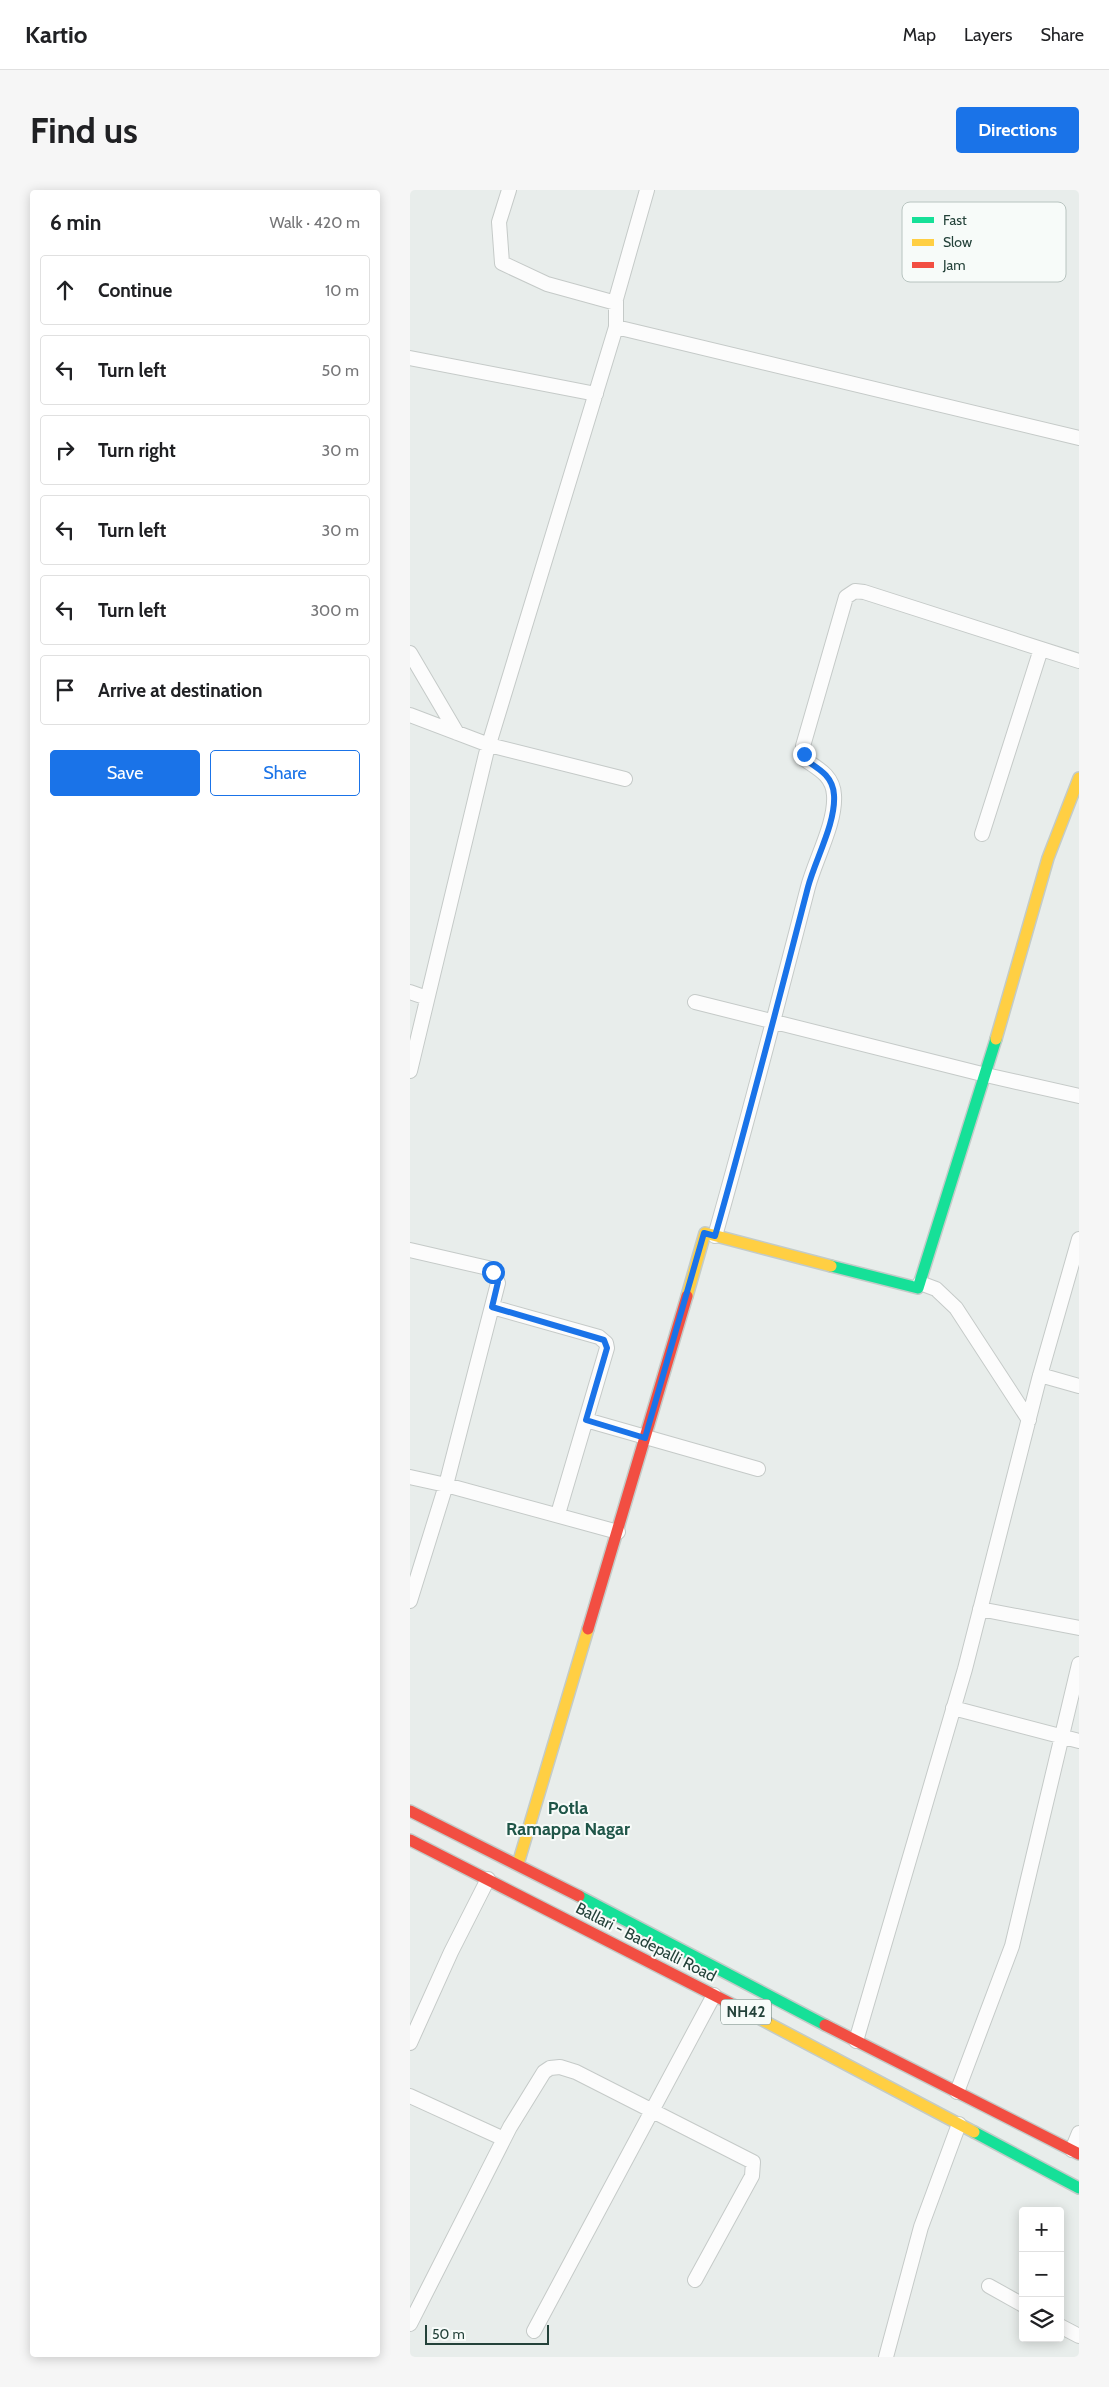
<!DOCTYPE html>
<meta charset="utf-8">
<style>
:root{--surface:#fff;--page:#f6f6f6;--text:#202124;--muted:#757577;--line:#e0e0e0;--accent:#1a73e8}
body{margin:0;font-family:Cabin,sans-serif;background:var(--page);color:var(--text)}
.controls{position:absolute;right:15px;bottom:15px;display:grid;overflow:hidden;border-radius:5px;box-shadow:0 2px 12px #0003}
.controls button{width:45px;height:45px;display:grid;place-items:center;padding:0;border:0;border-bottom:1px solid var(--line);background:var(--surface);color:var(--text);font:25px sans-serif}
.scale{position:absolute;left:15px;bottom:12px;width:124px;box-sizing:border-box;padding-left:5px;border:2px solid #24423a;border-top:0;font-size:14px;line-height:18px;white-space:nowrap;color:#24423a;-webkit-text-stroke:4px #f7fbf9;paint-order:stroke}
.stop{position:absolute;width:15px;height:15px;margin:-11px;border:4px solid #1a73e8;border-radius:50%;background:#fff}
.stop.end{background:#1a73e8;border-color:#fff;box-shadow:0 1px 5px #0008}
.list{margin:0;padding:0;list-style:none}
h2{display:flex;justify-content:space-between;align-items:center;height:65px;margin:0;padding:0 20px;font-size:21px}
h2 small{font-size:16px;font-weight:400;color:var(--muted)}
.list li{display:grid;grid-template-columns:32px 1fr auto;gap:15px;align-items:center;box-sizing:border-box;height:70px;margin:0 10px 10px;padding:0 10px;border:1px solid var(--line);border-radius:5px}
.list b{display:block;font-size:19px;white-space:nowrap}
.list em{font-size:16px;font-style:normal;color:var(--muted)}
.actions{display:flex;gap:10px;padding:15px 20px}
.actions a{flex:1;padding:11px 0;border:1px solid var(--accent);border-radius:5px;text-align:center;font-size:18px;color:var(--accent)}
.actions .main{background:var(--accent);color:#fff}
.icon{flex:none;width:28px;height:28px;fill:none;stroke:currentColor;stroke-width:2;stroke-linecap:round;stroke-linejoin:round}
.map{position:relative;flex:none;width:669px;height:2167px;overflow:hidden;border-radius:5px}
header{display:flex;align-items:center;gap:30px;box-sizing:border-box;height:70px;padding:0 25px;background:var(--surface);border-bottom:1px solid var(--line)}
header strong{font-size:24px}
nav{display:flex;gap:28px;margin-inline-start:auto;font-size:18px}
.intro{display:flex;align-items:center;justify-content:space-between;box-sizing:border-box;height:120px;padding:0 30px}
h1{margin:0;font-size:35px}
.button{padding:12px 22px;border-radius:5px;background:var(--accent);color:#fff;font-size:18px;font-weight:700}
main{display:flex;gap:30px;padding:0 30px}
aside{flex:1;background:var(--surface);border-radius:5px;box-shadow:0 2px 12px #0003}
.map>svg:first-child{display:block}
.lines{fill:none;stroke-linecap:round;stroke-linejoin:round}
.street-casing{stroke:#c5cac8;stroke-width:16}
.fast-casing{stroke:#c3cbc8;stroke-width:14}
.slow-casing{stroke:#c3cbc8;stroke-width:14}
.jam-casing{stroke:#c3cbc8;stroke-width:14}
.street{stroke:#fcfcfc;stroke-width:14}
.fast{stroke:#16e098;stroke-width:11}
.slow{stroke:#ffcf43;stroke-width:11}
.jam{stroke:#f24e42;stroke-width:11}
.route{stroke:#1a73e8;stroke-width:6}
.labels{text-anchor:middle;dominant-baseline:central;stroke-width:4;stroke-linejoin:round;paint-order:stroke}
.shield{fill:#f7fbf9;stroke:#637a73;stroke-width:1}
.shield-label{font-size:15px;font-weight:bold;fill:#24423a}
.street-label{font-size:16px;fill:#24423a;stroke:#f7fbf9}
.neighbourhood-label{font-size:18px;font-weight:bold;fill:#1f5548;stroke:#f7fbf9}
.key{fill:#f7fbf9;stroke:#b8c4c0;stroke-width:1}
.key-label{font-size:14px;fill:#24423a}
</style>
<header>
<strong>Kartio</strong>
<nav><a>Map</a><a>Layers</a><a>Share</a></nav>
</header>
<div class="intro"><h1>Find us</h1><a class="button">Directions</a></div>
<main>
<aside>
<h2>6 min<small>Walk · 420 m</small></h2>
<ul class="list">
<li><svg class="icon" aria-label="ahead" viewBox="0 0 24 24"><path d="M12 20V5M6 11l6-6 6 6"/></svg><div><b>Continue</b></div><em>10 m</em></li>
<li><svg class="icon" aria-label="left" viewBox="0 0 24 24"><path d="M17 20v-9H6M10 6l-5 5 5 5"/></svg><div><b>Turn left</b></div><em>50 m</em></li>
<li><svg class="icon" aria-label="right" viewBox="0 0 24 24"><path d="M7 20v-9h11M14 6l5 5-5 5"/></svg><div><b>Turn right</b></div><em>30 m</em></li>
<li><svg class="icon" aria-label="left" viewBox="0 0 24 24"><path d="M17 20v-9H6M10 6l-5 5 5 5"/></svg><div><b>Turn left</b></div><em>30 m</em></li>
<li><svg class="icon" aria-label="left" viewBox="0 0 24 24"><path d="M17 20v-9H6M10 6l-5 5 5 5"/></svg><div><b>Turn left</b></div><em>300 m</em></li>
<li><svg class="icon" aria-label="arrive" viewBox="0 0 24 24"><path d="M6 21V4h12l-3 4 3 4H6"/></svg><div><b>Arrive at destination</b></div></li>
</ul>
<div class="actions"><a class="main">Save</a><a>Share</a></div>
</aside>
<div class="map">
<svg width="669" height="2167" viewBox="0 0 669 2167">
<rect width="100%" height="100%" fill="#e8edeb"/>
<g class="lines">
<g class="street-casing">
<path id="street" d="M99,0L89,32L92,73L137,94L206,113
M206,137V109L237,0
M0,168L186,204
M0,463L47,543
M0,525L79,555L215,589
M572,644L631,459
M0,802L17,808
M285,812L576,885L669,906
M0,881L76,564L206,137L669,248
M305,1046C338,930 368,813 398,697C405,670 426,633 424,605C423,586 409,579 394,569L393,556L436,407L445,401L454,402L669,471
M0,1060L78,1078L83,1082L88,1093L36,1295L0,1411
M510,1093L526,1099L546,1118L619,1230
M82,1117L189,1147L196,1153L197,1158L148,1324
M630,1185L669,1196
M176,1230L348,1279
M0,1287L36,1295L208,1342
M570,1419L669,1438
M543,1518L669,1551
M446,1851L555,1479L629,1189L669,1049
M0,1853L41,1762L78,1689
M547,1902L602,1756L669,1474
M0,1906L94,1949
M662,1960L669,1943
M579,2096L613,2115
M0,2134L100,1937L134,1882L140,1878L150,1877L166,1882L343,1972L342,1986L285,2090
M650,2136L669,2146
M124,2141L304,1805
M476,2167L511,2037L549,1934"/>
</g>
<g class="fast-casing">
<path id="fast" d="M421,1076L508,1098L586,849
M169,1706L415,1835
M564,1942L669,1998"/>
</g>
<g class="slow-casing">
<path id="slow" d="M586,849L638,668L669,588
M277,1106L295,1043L421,1076
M108,1674L178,1439
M339,1823L564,1942"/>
</g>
<g class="jam-casing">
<path id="jam" d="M178,1439L277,1106
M0,1621L169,1706
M0,1650L339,1823
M415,1835L669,1964"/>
</g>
<use href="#street" class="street"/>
<use href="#fast" class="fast"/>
<use href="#slow" class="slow"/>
<use href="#jam" class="jam"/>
</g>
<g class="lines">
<path class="route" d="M83,1082L88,1092L82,1117L194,1150L197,1158L176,1230L235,1248L294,1043L305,1046C338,930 368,813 398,697C405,670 426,633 424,605C423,586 409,579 394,569V564"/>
</g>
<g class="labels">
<rect class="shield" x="311" y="1809.5" width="50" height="25" rx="4"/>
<g class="shield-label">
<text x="336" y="1822">NH42</text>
</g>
<g class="street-label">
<text transform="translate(236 1752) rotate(27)">Ballari - Badepalli Road</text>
</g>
<g class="neighbourhood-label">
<text x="158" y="1618">Potla<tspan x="158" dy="21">Ramappa Nagar</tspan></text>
</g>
</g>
<rect x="492" y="12" width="164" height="80" rx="8" class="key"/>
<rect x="502" y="27" width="22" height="6" fill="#16e098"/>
<rect x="502" y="49" width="22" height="7" fill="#ffcf43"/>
<rect x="502" y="72" width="22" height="6" fill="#f24e42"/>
<g class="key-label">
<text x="533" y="35">Fast</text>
<text x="533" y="57">Slow</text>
<text x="533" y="80">Jam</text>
</g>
</svg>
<div class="controls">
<button>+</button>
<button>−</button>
<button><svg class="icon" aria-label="layers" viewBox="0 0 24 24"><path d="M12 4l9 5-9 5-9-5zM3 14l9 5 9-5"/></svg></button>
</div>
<div class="scale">50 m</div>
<div class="stop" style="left:83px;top:1082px"></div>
<div class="stop end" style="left:394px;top:564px"></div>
</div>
</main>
